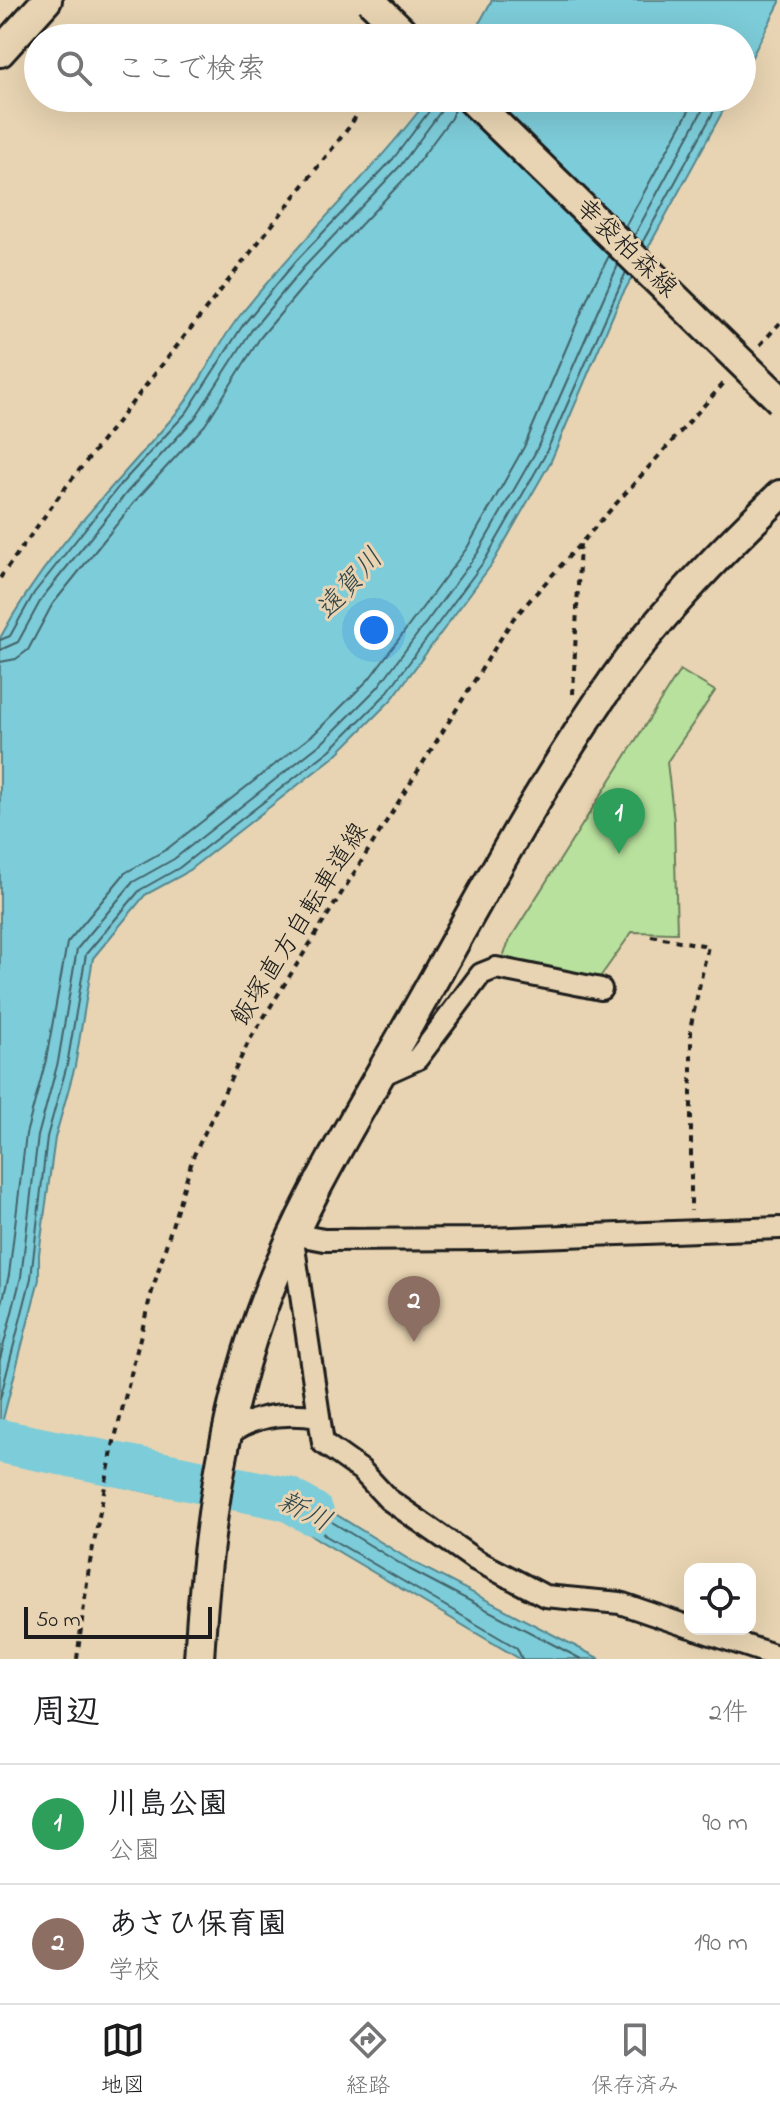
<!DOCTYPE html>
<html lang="ja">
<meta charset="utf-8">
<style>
:root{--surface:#fff;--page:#f2f2f2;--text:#202124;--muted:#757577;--line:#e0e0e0;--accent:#1c1c1c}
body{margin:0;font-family:"Indie Flower","Klee One",sans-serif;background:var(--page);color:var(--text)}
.controls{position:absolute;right:24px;bottom:24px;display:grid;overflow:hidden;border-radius:16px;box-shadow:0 8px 32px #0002}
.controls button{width:72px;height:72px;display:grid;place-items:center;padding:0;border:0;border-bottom:2px solid var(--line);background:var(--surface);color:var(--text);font:40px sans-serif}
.scale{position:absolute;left:24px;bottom:20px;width:188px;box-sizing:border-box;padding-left:8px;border:4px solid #1c1c1c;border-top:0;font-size:22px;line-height:28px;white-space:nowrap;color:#1c1c1c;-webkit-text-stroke:6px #e8d4b2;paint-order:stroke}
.you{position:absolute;left:374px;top:630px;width:28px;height:28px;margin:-20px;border:6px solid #fff;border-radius:50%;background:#1a73e8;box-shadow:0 0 0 12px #1a73e833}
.badge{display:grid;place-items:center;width:52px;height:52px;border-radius:50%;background:var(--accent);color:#fff;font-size:26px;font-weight:700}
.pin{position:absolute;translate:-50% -66px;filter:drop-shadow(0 2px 4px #0008)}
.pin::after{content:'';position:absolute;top:42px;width:28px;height:24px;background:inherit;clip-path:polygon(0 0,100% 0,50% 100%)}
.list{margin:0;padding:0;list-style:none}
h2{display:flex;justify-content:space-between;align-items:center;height:104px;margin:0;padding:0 32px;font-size:34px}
h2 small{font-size:26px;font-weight:400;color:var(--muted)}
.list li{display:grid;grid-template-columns:52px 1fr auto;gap:24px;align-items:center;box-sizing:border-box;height:120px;padding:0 32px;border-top:2px solid var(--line)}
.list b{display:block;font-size:30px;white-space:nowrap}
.list p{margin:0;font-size:26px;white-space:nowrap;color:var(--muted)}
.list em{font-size:26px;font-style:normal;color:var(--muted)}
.icon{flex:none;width:44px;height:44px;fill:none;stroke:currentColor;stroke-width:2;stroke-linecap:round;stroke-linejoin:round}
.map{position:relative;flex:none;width:780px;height:1659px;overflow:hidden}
.search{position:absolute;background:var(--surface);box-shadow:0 8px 32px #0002;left:24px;right:24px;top:24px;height:88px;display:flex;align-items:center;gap:20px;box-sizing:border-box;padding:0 28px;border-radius:44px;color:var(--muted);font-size:30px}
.sheet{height:344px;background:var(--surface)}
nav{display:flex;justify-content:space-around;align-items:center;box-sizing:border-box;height:112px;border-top:2px solid var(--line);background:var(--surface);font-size:22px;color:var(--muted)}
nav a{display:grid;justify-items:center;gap:4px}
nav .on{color:var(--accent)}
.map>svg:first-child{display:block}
.green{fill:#b8e19d;stroke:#6a7e5c;stroke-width:2}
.water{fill:#7dccd9;stroke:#56868d;stroke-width:2}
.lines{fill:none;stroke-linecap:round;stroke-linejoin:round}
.shore{stroke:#436268;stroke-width:2}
.river{stroke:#7dccd9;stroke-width:44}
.street-casing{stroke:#1c1c1c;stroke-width:26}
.secondary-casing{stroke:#1c1c1c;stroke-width:34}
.path{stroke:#1c1c1c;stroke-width:4;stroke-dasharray:6 6;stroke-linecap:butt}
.street{stroke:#e8d4b2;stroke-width:20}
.secondary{stroke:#e8d4b2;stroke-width:28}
.secondary-bridge-casing{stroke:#1c1c1c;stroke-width:34;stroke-linecap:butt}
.secondary-bridge{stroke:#e8d4b2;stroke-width:28}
.labels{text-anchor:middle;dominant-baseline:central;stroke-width:6;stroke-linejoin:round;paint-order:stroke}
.street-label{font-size:26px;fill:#1c1c1c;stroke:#e8d4b2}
.water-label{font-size:28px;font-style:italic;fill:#34484b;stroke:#e8d4b2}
</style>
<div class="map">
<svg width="780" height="1659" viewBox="0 0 780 1659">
<rect width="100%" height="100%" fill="#e8d4b2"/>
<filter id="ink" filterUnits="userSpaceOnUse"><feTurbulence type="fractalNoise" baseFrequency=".0125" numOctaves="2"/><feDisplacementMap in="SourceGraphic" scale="16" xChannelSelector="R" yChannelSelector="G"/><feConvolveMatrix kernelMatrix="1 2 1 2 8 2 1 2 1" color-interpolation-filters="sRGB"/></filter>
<g filter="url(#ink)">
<path class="green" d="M680,670L715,691L667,762L674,821L677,933L632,932L598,980L502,959L510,939Z"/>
<path class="water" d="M492,0H780V2L742,76V38H471Z
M429,98H730L619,301L551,461L492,564L392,699L335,756L184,874L145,895L93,958L75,1066L55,1138L39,1254V1279L1,1427L167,1461L161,1495L0,1460V638C49,547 114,488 179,410C202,382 216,346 238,318C298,241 370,176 429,98Z
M263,1479L290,1486L413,1562L600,1659H520L322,1542L308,1533L314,1522L257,1499Z"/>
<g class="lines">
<path class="shore" d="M625,227L696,98
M634,236L709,98
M642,243L721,98
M0,640L10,636L34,593L120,485L187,412L243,325L296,261L393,159L433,106L434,98
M0,650L18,642L42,598L128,491L195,418L251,331L304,267L401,165L441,111L445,98
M0,662L16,659L28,650L52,605L137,499L205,425L260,338L313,275L410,173L451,118L456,105
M0,1311L9,1275L26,1134L46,1060L67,943L125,873L167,849L315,733L369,679L467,548L524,447L591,290L609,256
M0,1359L21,1277L38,1136L58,1062L77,949L133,882L174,859L323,742L378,687L477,554L535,453L618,265
M0,1399L31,1278L47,1137L67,1065L86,954L140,890L179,868L330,750L386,694L485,560L544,457L626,272
M0,1435L154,1467L157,1471L151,1484L0,1453
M522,1659L517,1648L326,1536L320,1530L322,1520L327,1519L409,1569L581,1659"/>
<path class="river" d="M0,1441L288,1499L312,1513"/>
<g class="street-casing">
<path id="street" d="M379,1076L417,1059L481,974L496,968L601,989
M228,1435C254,1414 286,1412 319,1417
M690,1627L620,1603L545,1596L474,1559L388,1499L361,1470L323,1443L292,1234L324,1240L487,1239L780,1228
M696,1629L780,1657"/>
</g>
<g class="secondary-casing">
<path id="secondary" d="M0,52L47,0
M199,1659C206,1542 221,1423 261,1312C297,1210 357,1116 410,1022C476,906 538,787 615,678C662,612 722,551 780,495"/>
</g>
<path class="path" d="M760,345L780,323
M0,578L62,492L350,126L367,98
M573,694L580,543
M651,936L708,946L691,1025V1211
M77,1659L89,1567L113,1446L150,1298L193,1157L249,1041L513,619L724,383"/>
<use href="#street" class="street"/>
<use href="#secondary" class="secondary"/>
<g class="secondary-bridge-casing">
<path id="secondary-bridge" d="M370,0L409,38
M470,98L780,400"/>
</g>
<use href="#secondary-bridge" class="secondary-bridge"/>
</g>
</g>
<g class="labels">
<g class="street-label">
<text transform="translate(625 249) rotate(44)">幸袋柏森線</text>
<text transform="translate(301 925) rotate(-58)">飯塚直方自転車道線</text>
</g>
<g class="water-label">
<text transform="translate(351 585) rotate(-48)">遠賀川</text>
<text transform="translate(304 1513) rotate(27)">新川</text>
</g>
</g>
</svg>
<div class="controls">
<button><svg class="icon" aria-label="locate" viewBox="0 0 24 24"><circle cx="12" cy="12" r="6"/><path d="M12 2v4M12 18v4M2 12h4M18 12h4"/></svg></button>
</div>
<div class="scale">50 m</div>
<div class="you"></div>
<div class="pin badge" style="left:619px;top:854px;background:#2e9e5b">1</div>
<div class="pin badge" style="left:414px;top:1342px;background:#8d6e63">2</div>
<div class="search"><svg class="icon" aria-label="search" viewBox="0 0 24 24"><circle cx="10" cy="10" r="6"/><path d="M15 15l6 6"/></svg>ここで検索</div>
</div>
<section class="sheet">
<h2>周辺<small>2件</small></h2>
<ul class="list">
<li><span class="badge" style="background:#2e9e5b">1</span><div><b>川島公園</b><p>公園</p></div><em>90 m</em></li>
<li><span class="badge" style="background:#8d6e63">2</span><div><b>あさひ保育園</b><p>学校</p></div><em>190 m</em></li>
</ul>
</section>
<nav>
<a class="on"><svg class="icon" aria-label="map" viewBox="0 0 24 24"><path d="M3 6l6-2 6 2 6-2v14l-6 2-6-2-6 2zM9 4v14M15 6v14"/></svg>地図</a>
<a><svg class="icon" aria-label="directions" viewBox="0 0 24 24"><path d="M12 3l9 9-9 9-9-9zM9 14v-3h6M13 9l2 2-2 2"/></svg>経路</a>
<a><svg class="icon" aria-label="saved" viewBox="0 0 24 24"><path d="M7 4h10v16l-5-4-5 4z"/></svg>保存済み</a>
</nav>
